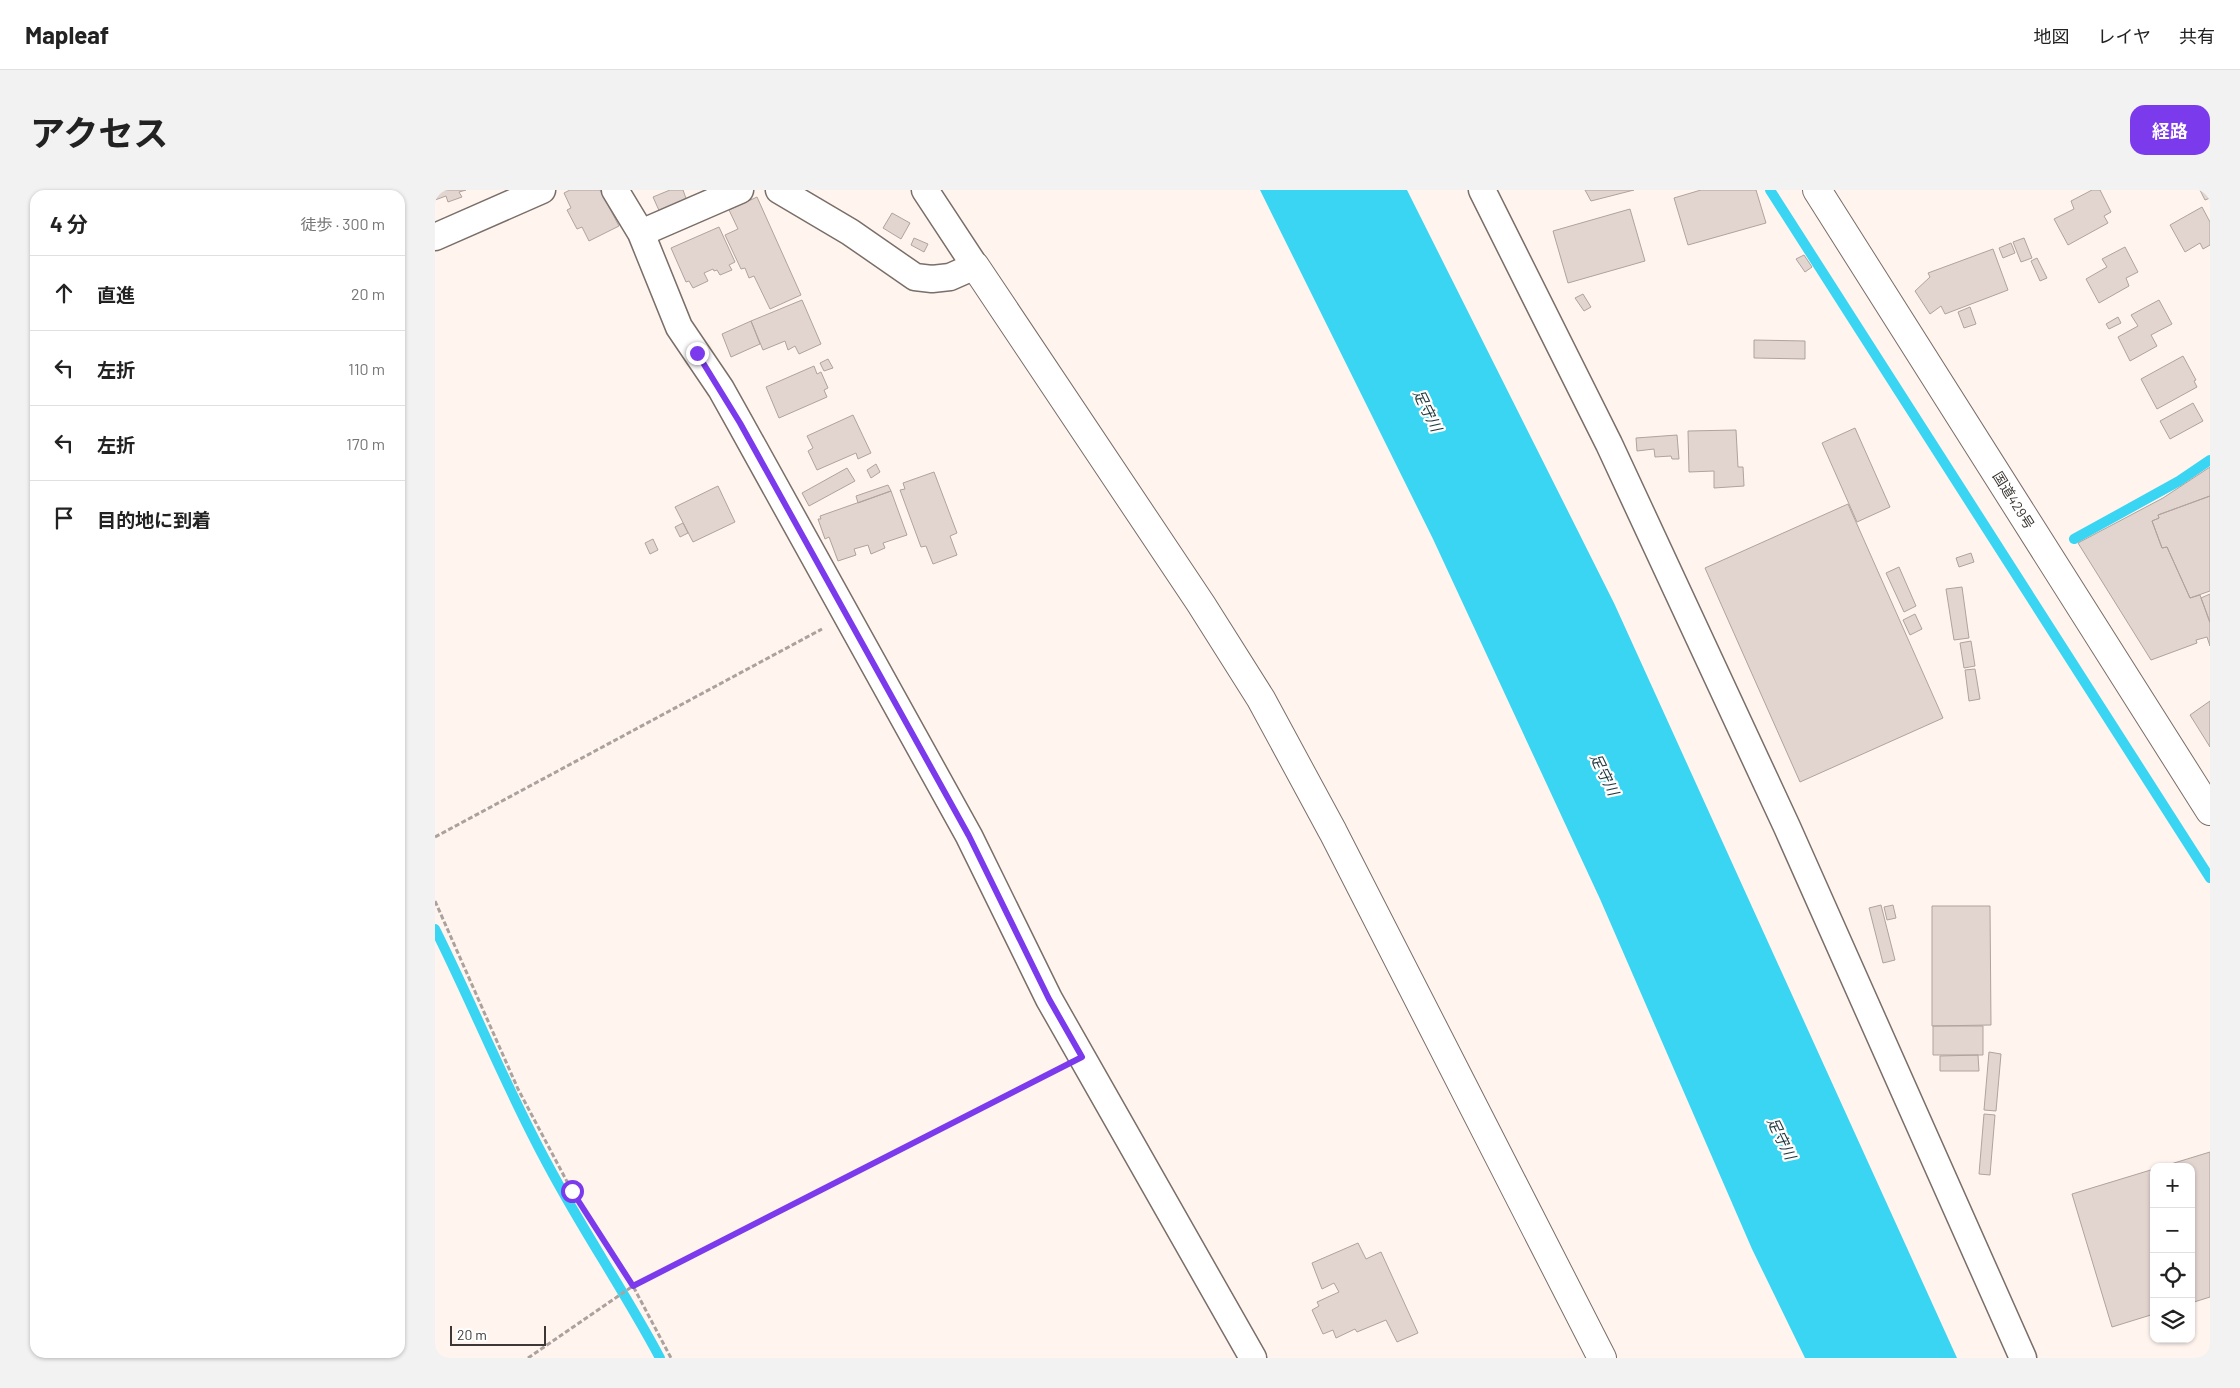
<!DOCTYPE html>
<html lang="ja">
<meta charset="utf-8">
<style>
:root{--surface:#fff;--page:#f2f2f2;--text:#222;--muted:#767676;--line:#e0e0e0;--accent:#7c3aed}
body{margin:0;font-family:Barlow,"Noto Sans JP",sans-serif;background:var(--page);color:var(--text)}
.controls{position:absolute;right:15px;bottom:15px;display:grid;overflow:hidden;border-radius:10px;box-shadow:0 1px 4px #0004}
.controls button{width:45px;height:45px;display:grid;place-items:center;padding:0;border:0;border-bottom:1px solid var(--line);background:var(--surface);color:var(--text);font:25px sans-serif}
.scale{position:absolute;left:15px;bottom:12px;width:96px;box-sizing:border-box;padding-left:5px;border:2px solid #3c3734;border-top:0;font-size:14px;line-height:18px;white-space:nowrap;color:#3c3734;-webkit-text-stroke:4px #fff;paint-order:stroke}
.stop{position:absolute;width:15px;height:15px;margin:-11px;border:4px solid #7c3aed;border-radius:50%;background:#fff}
.stop.end{background:#7c3aed;border-color:#fff;box-shadow:0 1px 5px #0008}
.list{margin:0;padding:0;list-style:none}
h2{display:flex;justify-content:space-between;align-items:center;height:65px;margin:0;padding:0 20px;font-size:21px}
h2 small{font-size:16px;font-weight:400;color:var(--muted)}
.list li{display:grid;grid-template-columns:32px 1fr auto;gap:15px;align-items:center;box-sizing:border-box;height:75px;padding:0 20px;border-top:1px solid var(--line)}
.list b{display:block;font-size:19px;white-space:nowrap}
.list em{font-size:16px;font-style:normal;color:var(--muted)}
.icon{flex:none;width:28px;height:28px;fill:none;stroke:currentColor;stroke-width:2;stroke-linecap:round;stroke-linejoin:round}
.map{position:relative;flex:none;width:1775px;height:1168px;overflow:hidden;border-radius:15px}
header{display:flex;align-items:center;gap:30px;box-sizing:border-box;height:70px;padding:0 25px;background:var(--surface);border-bottom:1px solid var(--line)}
header strong{font-size:24px}
nav{display:flex;gap:28px;margin-inline-start:auto;font-size:18px}
.intro{display:flex;align-items:center;justify-content:space-between;box-sizing:border-box;height:120px;padding:0 30px}
h1{margin:0;font-size:35px}
.button{padding:12px 22px;border-radius:15px;background:var(--accent);color:#fff;font-size:18px;font-weight:700}
main{display:flex;gap:30px;padding:0 30px}
aside{flex:1;background:var(--surface);border-radius:15px;box-shadow:0 1px 4px #0004}
.map>svg:first-child{display:block}
.water{fill:#3ad5f2}
.lines{fill:none;stroke-linecap:round;stroke-linejoin:round}
.stream{stroke:#3ad5f2;stroke-width:10}
.building{fill:#e2d4cf;stroke:#b0a29d}
.street-casing{stroke:#7a6e68;stroke-width:29}
.secondary-casing{stroke:#7a6e68;stroke-width:30}
.highway-casing{stroke:#7a6e68;stroke-width:30}
.path{stroke:#aba29e;stroke-width:3;stroke-dasharray:5 2.5;stroke-linecap:butt}
.street{stroke:#fff;stroke-width:26}
.secondary{stroke:#fff;stroke-width:28}
.highway{stroke:#fff;stroke-width:28}
.route{stroke:#7c3aed;stroke-width:6}
.labels{text-anchor:middle;dominant-baseline:central;stroke-width:4.5;stroke-linejoin:round;paint-order:stroke}
.street-label{font-size:14px;fill:#3c3734;stroke:#fff}
.water-label{font-size:15px;font-style:italic;fill:#1e363b;stroke:#fff}
</style>
<header>
<strong>Mapleaf</strong>
<nav><a>地図</a><a>レイヤ</a><a>共有</a></nav>
</header>
<div class="intro"><h1>アクセス</h1><a class="button">経路</a></div>
<main>
<aside>
<h2>4 分<small>徒歩 · 300 m</small></h2>
<ul class="list">
<li><svg class="icon" aria-label="ahead" viewBox="0 0 24 24"><path d="M12 20V5M6 11l6-6 6 6"/></svg><div><b>直進</b></div><em>20 m</em></li>
<li><svg class="icon" aria-label="left" viewBox="0 0 24 24"><path d="M17 20v-9H6M10 6l-5 5 5 5"/></svg><div><b>左折</b></div><em>110 m</em></li>
<li><svg class="icon" aria-label="left" viewBox="0 0 24 24"><path d="M17 20v-9H6M10 6l-5 5 5 5"/></svg><div><b>左折</b></div><em>170 m</em></li>
<li><svg class="icon" aria-label="arrive" viewBox="0 0 24 24"><path d="M6 21V4h12l-3 4 3 4H6"/></svg><div><b>目的地に到着</b></div></li>
</ul>
</aside>
<div class="map">
<svg width="1775" height="1168" viewBox="0 0 1775 1168">
<rect width="100%" height="100%" fill="#fff4ee"/>
<path class="water" d="M825,0H972L1179,413L1522,1168H1370L1317,1059L1165,709L998,349Z"/>
<g class="lines">
<path class="stream" d="M1335,0L1775,688
M1639,349L1744,291L1775,270
M0,739C39,817 71,898 113,975C148,1041 190,1102 225,1168"/>
</g>
<path class="building" d="M0,0H31L24,2L27,7L13,12L11,6L0,10Z
M135,0H165L184,36L154,51L147,37L142,39L132,20L136,18L129,3Z
M235,0H248L253,14L226,25L218,7Z
M1150,0H1199L1156,11Z
M1266,0H1321L1331,33L1253,55L1239,8Z
M1657,0H1665L1676,22L1669,26L1673,33L1633,55L1619,29L1639,19L1636,11Z
M1765,0H1775V8L1770,10Z
M322,7L366,105L335,119L319,86L314,88L310,78L306,79L290,45L303,39L294,20Z
M1767,17L1775,32V55L1768,59L1765,53L1750,62L1735,35Z
M1195,19L1210,71L1133,93L1118,41Z
M457,23L475,33L466,49L448,38Z
M284,37L300,72L294,75L297,80L285,85L282,80L279,81L278,79L269,83L273,91L258,98L254,91L251,92L236,58Z
M479,48L493,54L489,62L476,55Z
M1589,48L1597,68L1586,72L1578,52Z
M1576,53L1580,63L1568,68L1564,58Z
M1690,57L1703,82L1691,88L1694,96L1664,113L1651,89L1672,77L1667,69Z
M1558,59L1573,100L1510,124L1506,116L1495,124L1480,101L1495,87L1493,83Z
M1369,65L1377,77L1370,82L1361,69Z
M1602,68L1612,88L1605,91L1596,71Z
M1148,104L1156,117L1149,121L1140,108Z
M367,110L386,154L364,164L360,156L353,160L350,151L328,160L316,131Z
M1724,110L1737,134L1716,145L1722,156L1695,171L1683,147L1703,136L1696,125Z
M1535,117L1541,134L1529,138L1523,122Z
M1683,127L1686,133L1674,139L1671,134Z
M316,131L325,154L296,167L287,144Z
M1319,150L1370,151V169L1319,168Z
M1748,166L1761,190L1759,191L1762,197L1722,219L1706,189Z
M393,169L398,178L389,181L385,173Z
M379,176L382,184L386,182L393,198L389,200L392,207L344,228L331,197Z
M1758,213L1768,231L1735,249L1725,231Z
M418,225L436,263L423,269L421,263L382,280L373,261L378,258L372,246Z
M1420,238L1455,317L1422,332L1387,253Z
M1301,240L1303,277H1308L1309,296L1279,298V281L1254,282L1253,241Z
M1242,245L1244,269H1237L1236,266L1220,267L1219,259L1202,261L1201,248Z
M441,274L445,282L436,288L432,280Z
M1775,277V306L1723,325L1724,328L1717,331L1727,358L1732,357L1755,408L1765,405L1775,433V456L1772,447L1761,450L1762,453L1716,470L1643,353L1728,308Z
M412,278L420,291L374,316L367,303Z
M499,282L522,343L515,346L522,365L498,374L491,356L486,357L465,300L470,299L468,293Z
M453,295L456,301L423,313L421,306Z
M283,296L300,332L258,352L240,317Z
M456,301L472,345L448,353L450,358L436,364L433,355L419,359L421,365L403,371L394,347L390,349L383,329H386L385,326Z
M1775,306V401L1755,408L1732,357L1727,358L1717,331L1724,328L1723,325Z
M1413,314L1508,528L1365,592L1270,378Z
M248,333L253,343L245,347L240,337Z
M218,349L223,360L215,364L210,353Z
M1536,363L1539,372L1524,377L1521,368Z
M1464,377L1481,416L1469,422L1451,383Z
M1527,397L1534,448L1519,450L1511,399Z
M1775,404V432L1766,408Z
M1480,424L1487,439L1475,445L1468,430Z
M1536,451L1540,476L1529,478L1525,453Z
M1540,479L1545,509L1534,511L1530,480Z
M1775,511V557L1755,525Z
M1446,715L1460,770L1448,773L1434,718Z
M1458,715L1461,728L1452,730L1449,717Z
M1497,716H1555L1556,835L1497,836Z
M1498,836H1548V865H1498Z
M1554,862L1566,864L1561,921L1549,920Z
M1543,865L1544,881H1505V866Z
M1549,924L1560,925L1555,985L1544,984Z
M1775,962V1107L1756,1113V977H1726Z
M1719,979V1124L1677,1137L1637,1004Z
M923,1053L931,1069L946,1062L983,1143L962,1152L951,1130L922,1142L920,1139L901,1148L898,1140L888,1144L877,1120L884,1116L882,1112L904,1102L899,1093L887,1099L877,1073Z"/>
<g class="lines">
<g class="street-casing">
<path id="street" d="M180,0L206,43L244,137L286,199L305,233L534,646L614,809L818,1168
M344,0L415,42L480,87L497,89L515,87L540,76L490,0
M1047,0L1174,254L1352,637L1588,1168
M206,43L305,0
M0,47L107,0"/>
</g>
<g class="secondary-casing">
<path id="secondary" d="M540,76L766,414L826,509L898,642L1167,1168"/>
</g>
<g class="highway-casing">
<path id="highway" d="M1382,0L1775,621"/>
</g>
<path class="path" d="M0,647L387,439
M0,711L83,899L137,1001L198,1096L236,1168
M93,1168L198,1096L621,881"/>
<use href="#street" class="street"/>
<use href="#secondary" class="secondary"/>
<use href="#highway" class="highway"/>
</g>
<g class="lines">
<path class="route" d="M137,1001L198,1096L647,867L614,809L534,646L305,233L262,163"/>
</g>
<g class="labels">
<g class="street-label">
<text transform="translate(1579 310) rotate(58)">国道429号</text>
</g>
<g class="water-label">
<text transform="translate(993 220) rotate(64)">足守川</text>
<text transform="translate(1170 584) rotate(64)">足守川</text>
<text transform="translate(1347 948) rotate(64)">足守川</text>
</g>
</g>
</svg>
<div class="controls">
<button>+</button>
<button>−</button>
<button><svg class="icon" aria-label="locate" viewBox="0 0 24 24"><circle cx="12" cy="12" r="6"/><path d="M12 2v4M12 18v4M2 12h4M18 12h4"/></svg></button>
<button><svg class="icon" aria-label="layers" viewBox="0 0 24 24"><path d="M12 4l9 5-9 5-9-5zM3 14l9 5 9-5"/></svg></button>
</div>
<div class="scale">20 m</div>
<div class="stop" style="left:137px;top:1001px"></div>
<div class="stop end" style="left:262px;top:163px"></div>
</div>
</main>
